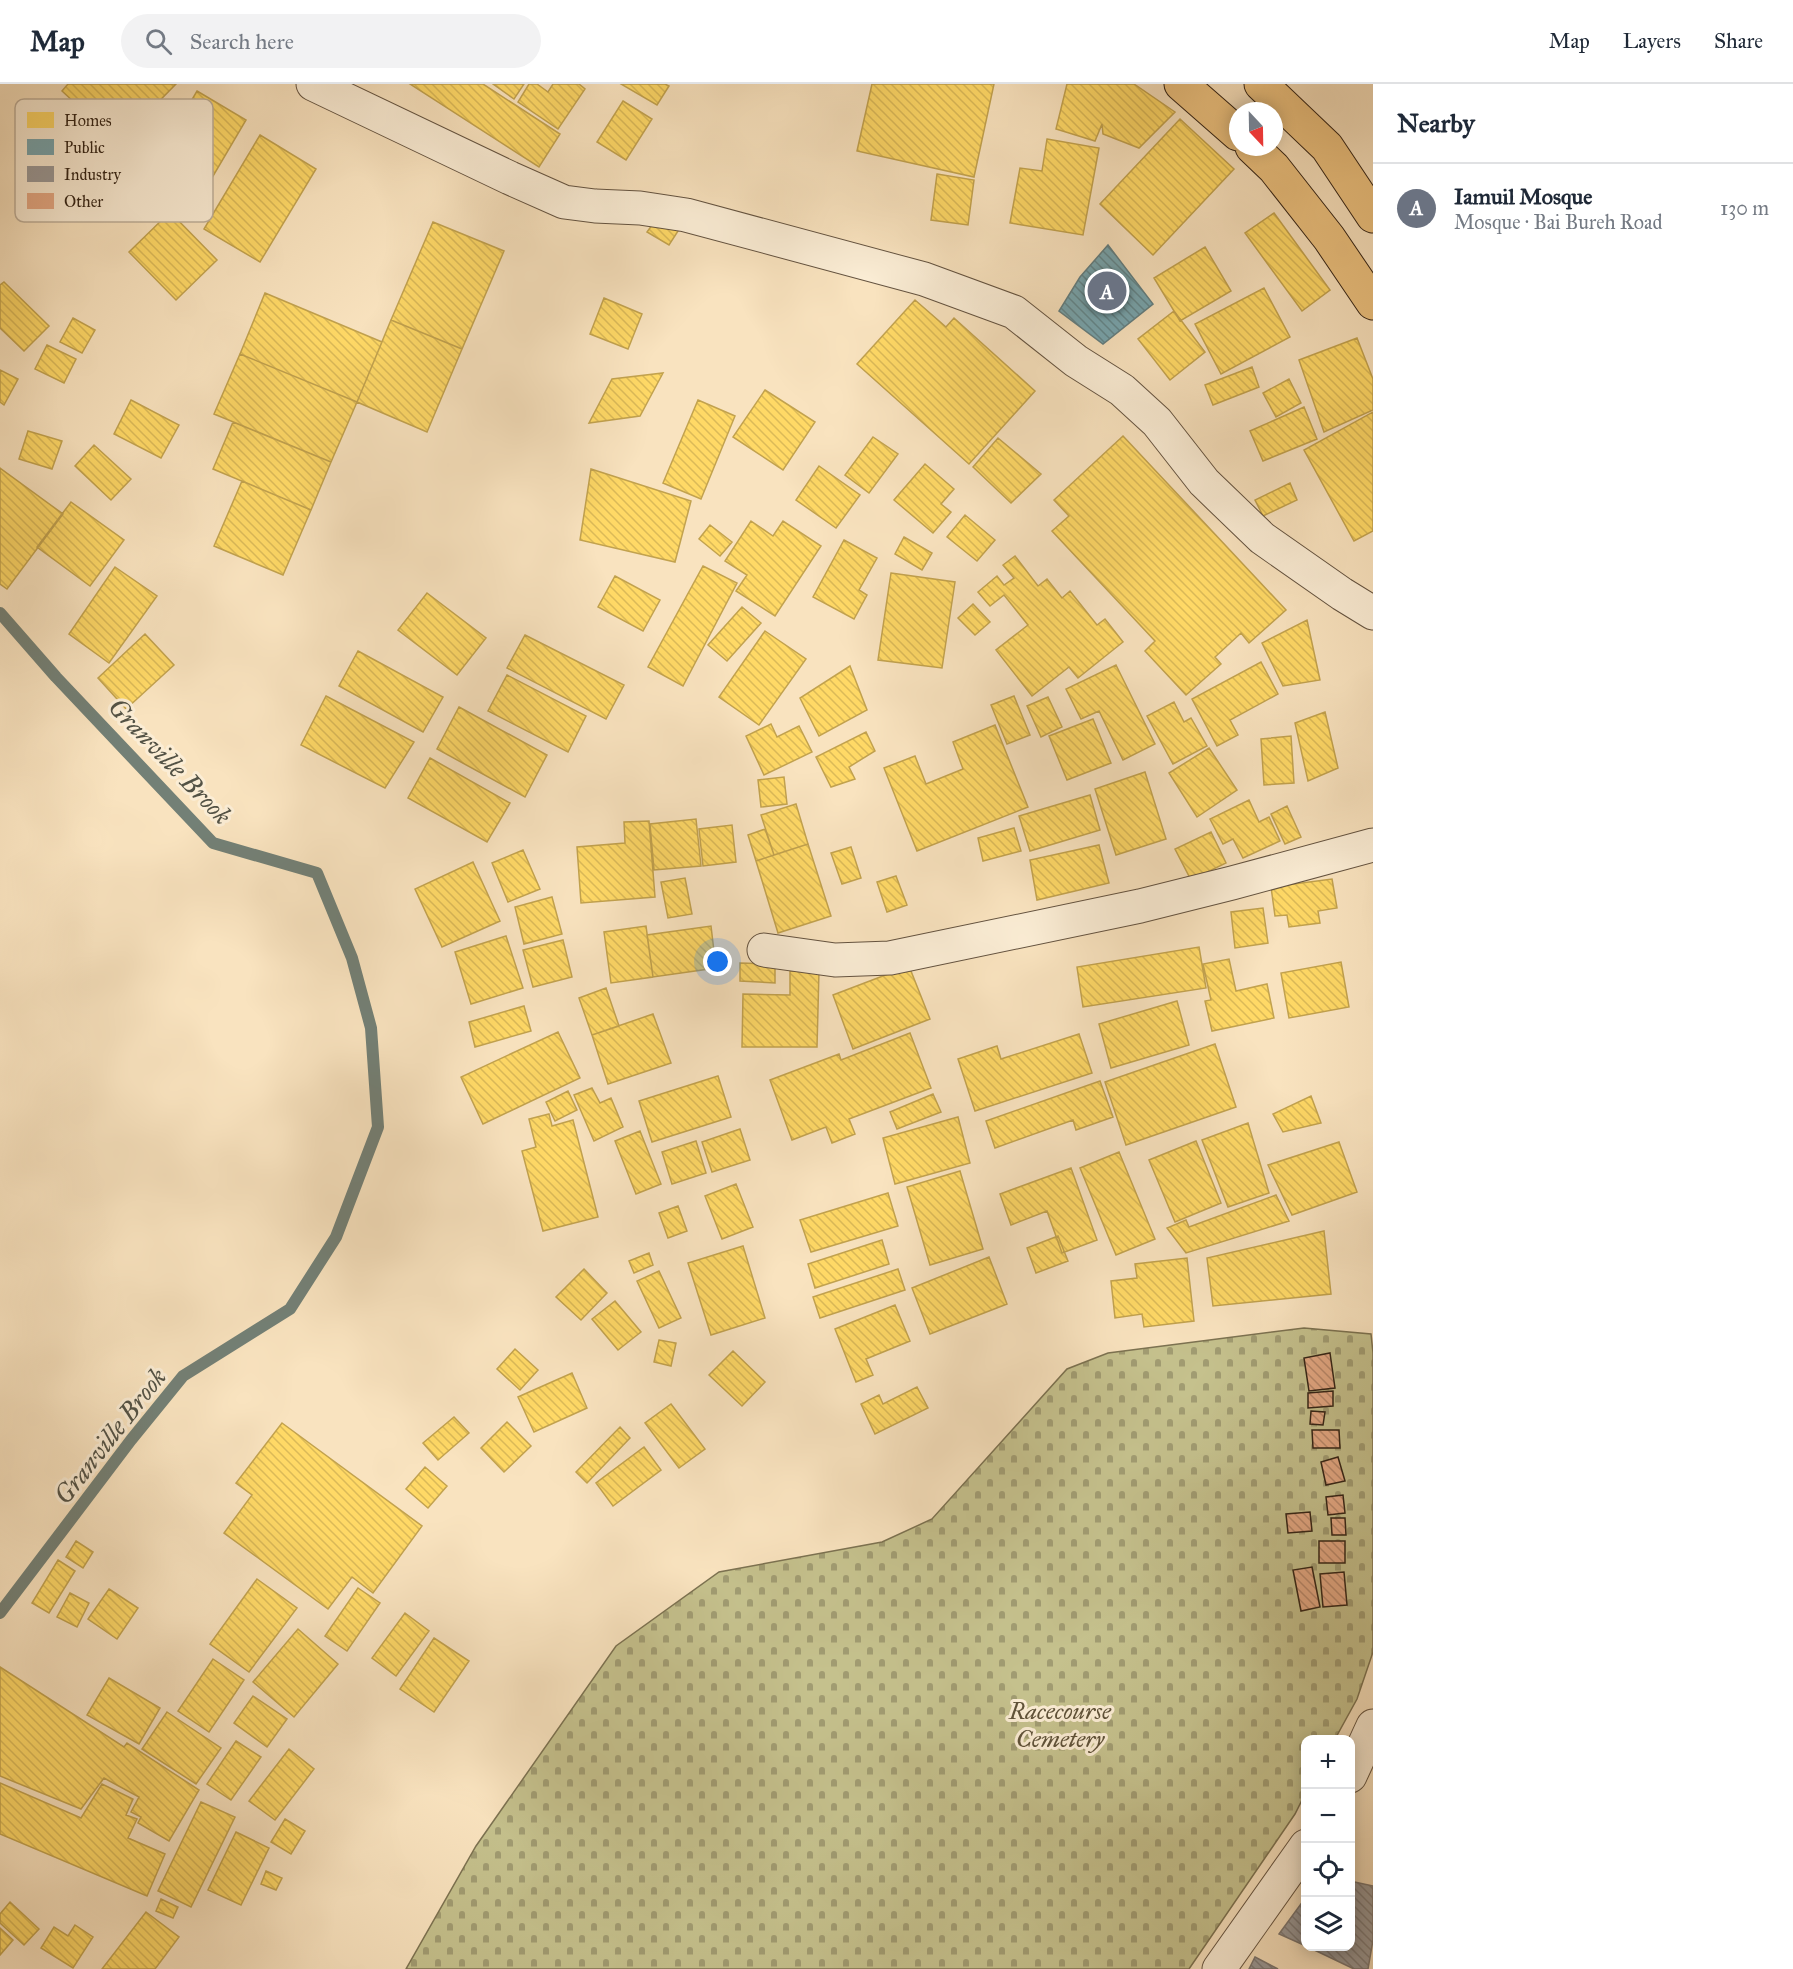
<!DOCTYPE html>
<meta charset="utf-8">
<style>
:root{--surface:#fff;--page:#f2f2f3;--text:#1f2937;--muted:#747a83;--line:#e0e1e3;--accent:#ea580c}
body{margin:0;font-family:"IM FELL Great Primer",serif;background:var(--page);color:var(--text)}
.controls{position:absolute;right:18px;bottom:18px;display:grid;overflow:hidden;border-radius:12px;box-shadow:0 3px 15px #0003}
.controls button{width:54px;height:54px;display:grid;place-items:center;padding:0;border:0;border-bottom:2px solid var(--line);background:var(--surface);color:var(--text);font:30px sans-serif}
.compass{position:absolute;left:1229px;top:18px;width:54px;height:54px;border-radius:50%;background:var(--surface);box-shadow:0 3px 15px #0003;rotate:158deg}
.you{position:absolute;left:718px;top:878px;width:21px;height:21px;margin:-15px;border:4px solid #fff;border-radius:50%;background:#1a73e8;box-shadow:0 0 0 9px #1a73e833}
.badge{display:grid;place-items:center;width:39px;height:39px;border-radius:50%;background:var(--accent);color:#fff;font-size:20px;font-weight:700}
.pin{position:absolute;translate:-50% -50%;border:3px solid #fff;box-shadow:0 2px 6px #0006}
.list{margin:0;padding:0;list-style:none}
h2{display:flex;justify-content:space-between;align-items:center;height:78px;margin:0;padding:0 24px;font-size:26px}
h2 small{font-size:20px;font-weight:400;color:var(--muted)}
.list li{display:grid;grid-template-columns:39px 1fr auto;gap:18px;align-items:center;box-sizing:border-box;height:90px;padding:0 24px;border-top:2px solid var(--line)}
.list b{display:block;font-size:22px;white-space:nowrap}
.list p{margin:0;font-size:20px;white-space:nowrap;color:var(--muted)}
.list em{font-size:20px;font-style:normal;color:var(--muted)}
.icon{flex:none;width:33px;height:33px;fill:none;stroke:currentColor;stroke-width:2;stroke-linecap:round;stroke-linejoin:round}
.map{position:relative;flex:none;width:1373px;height:1885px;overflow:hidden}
header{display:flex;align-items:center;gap:36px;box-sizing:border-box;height:84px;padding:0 30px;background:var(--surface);border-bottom:2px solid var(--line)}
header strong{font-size:28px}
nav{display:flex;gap:33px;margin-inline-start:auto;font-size:21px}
.search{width:420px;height:54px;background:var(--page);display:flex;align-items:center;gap:15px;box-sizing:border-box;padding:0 21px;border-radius:33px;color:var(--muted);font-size:22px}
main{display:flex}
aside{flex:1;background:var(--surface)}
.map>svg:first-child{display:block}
.cemetery{fill:url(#cemetery-stones);stroke:#7c7251;stroke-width:1.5}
.homes{fill:url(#homes-back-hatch);stroke:#c2a24e;stroke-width:1.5}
.public{fill:url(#public-back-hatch);stroke:#627e81;stroke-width:1.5}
.industry{fill:url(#industry-back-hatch);stroke:#7a7671;stroke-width:1.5}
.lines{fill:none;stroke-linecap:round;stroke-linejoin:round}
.stream{stroke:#738076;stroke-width:12}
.building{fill:url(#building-back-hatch);stroke:#332315;stroke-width:1.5}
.street-casing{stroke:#645340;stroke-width:35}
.highway-casing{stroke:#332315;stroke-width:35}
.street{stroke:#fbedd5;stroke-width:33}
.highway{stroke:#ecc280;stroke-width:33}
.labels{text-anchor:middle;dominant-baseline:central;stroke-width:6;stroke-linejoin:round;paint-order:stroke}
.park-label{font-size:24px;font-style:italic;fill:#5f5239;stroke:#fbedd5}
.water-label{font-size:26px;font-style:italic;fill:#535245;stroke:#fbedd5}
.key{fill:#fbedd5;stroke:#bfb09b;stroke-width:1.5}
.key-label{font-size:16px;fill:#332315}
</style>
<header>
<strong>Map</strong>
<div class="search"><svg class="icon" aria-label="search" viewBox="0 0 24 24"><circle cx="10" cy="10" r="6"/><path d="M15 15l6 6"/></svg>Search here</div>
<nav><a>Map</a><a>Layers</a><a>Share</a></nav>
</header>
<main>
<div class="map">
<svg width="1373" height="1885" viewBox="0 0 1373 1885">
<defs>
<pattern id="cemetery-stones" width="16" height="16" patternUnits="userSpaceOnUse" patternTransform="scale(1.5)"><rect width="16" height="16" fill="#c5c18d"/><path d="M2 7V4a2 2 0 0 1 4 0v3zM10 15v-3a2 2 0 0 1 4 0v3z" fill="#a19c72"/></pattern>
<pattern id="homes-back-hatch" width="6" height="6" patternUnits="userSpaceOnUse" patternTransform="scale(1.5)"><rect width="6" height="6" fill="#ffd966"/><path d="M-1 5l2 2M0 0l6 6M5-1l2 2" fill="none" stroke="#dbba58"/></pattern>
<pattern id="public-back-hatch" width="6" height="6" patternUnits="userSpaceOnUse" patternTransform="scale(1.5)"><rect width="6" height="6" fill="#76a5af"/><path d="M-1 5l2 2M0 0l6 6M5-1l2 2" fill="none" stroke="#61868d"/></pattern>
<pattern id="industry-back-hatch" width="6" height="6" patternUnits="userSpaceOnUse" patternTransform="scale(1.5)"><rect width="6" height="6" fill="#999"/><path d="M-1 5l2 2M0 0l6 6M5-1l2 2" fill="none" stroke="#7d7c7c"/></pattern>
<pattern id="building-back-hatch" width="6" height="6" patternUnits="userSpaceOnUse" patternTransform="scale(1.5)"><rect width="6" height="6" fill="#e5a985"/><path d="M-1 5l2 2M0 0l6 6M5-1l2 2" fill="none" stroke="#ba896c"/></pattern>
</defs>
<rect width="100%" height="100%" fill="#f9e3bf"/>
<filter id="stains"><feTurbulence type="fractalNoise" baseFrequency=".00333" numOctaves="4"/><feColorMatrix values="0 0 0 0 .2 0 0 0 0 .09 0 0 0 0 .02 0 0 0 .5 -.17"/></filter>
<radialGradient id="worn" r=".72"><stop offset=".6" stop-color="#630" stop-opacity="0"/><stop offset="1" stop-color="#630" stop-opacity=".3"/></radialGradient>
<path class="cemetery" d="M1304,1244L1371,1250L1373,1269V1568L1357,1615L1335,1655L1306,1656L1305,1710L1295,1730L1189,1885H406L476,1762L616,1562L719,1488L882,1458L932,1435L1067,1285L1108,1269Z"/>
<path class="homes" d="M68,0H176L118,59L62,7Z
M410,0H483L560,50L539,83Z
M493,0H524L514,15Z
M529,0H537L548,8L553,0H579L585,5L558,45L518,18Z
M621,0H665L669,2L657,21Z
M872,0H994L974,93L857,67Z
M1067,0H1134L1175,28L1139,64L1103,50L1102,40L1095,57L1056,45Z
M197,7L246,36L189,133L140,104Z
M623,17L652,35L626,76L597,58Z
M1180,35L1234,85L1153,171L1100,120Z
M260,51L316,85L260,178L204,145Z
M1047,55L1099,64L1083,151L1010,139L1020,84L1042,87Z
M937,90L974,96L968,141L931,136Z
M170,128L217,176L176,216L129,168Z
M1274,129L1330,206L1302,227L1245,149Z
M660,130L680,144L669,161L647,148Z
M433,138L504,167L462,265L391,236Z
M1205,163L1231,207L1180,237L1154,194Z
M4,198L49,242L24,267L0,244V201Z
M1264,204L1290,253L1221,290L1195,240Z
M265,209L382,258L357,318L240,270Z
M604,214L642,230L628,265L590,250Z
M915,216L946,243L954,234L1035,307L969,380L857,280Z
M1174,227L1205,268L1170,296L1138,255Z
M73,234L95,246L82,269L60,258Z
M391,236L462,265L427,348L357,318Z
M1357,254L1373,295V326L1324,348L1299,276Z
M47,261L76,275L64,299L35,285Z
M240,270L357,318L331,378L214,330Z
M1252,283L1259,303L1213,321L1205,301Z
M0,286L18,295L4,321L0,318Z
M663,289L640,332L589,339L612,295Z
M1289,295L1301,319L1276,333L1263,309Z
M765,306L815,338L783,386L733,353Z
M131,316L179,341L161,374L114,350Z
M698,316L735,332L701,415L663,399Z
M1304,323L1317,355L1263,377L1250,347Z
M1373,328V447L1354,457L1304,366Z
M233,338L331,378L311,426L213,385Z
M28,347L62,357L52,385L19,375Z
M1123,352L1286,526L1249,559L1241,549L1215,573L1221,580L1186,611L1145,567L1155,557L1052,447L1069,432L1054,416Z
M873,353L898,370L869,409L845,391Z
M998,354L1041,390L1011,419L973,383Z
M94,361L131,395L111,416L75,382Z
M925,380L954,405L941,420L951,428L933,449L894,416Z
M819,382L860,411L836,444L796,416Z
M0,384L63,430L7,505L0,500Z
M591,385L691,417L675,478L580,456Z
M242,397L311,426L283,491L214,462Z
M1290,399L1297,416L1263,432L1255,416Z
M71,418L124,456L90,502L37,463Z
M965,431L995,456L977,477L947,453Z
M751,437L773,452L783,437L821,462L775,532L736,507L747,491L725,477Z
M710,441L732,458L720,472L699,455Z
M904,453L932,469L922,486L895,470Z
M844,456L877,474L859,506L867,511L854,535L813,513Z
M1015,472L1038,502L1047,495L1062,514L1070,507L1097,541L1105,535L1123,558L1078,594L1069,583L1032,612L996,566L1028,541L1004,511L990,522L978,508L997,492L1004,501L1014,494L1003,481Z
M703,482L737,499L683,602L648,583Z
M115,483L157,512L109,579L69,550Z
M891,489L955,498L942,584L878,576Z
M615,492L660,516L643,547L598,523Z
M427,509L486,554L457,591L398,546Z
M973,520L990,538L975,551L958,534Z
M742,523L761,539L727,577L708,561Z
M1307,536L1320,596L1283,602L1262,559Z
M765,547L806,575L759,641L719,613Z
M145,550L174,581L126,625L98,594Z
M525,551L624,601L606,635L507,584Z
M358,567L443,613L423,648L339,602Z
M1261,578L1278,610L1230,636L1238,651L1217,662L1192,615Z
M1116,581L1155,660L1123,676L1099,627L1081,635L1066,605Z
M850,582L867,626L819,652L800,614Z
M507,591L586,632L568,668L488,627Z
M326,612L414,658L385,704L301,661Z
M1014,612L1030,651L1007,660L991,621Z
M1048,613L1062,643L1041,653L1027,622Z
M1174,618L1184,638L1191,634L1207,662L1173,680L1147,632Z
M459,623L547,671L525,713L437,665Z
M1325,628L1338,684L1308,697L1295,639Z
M1093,635L1111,679L1067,696L1049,652Z
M771,640L777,653L799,642L812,668L764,691L746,652Z
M995,641L1028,723L917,767L884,684L915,672L926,700L963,685L953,658Z
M866,648L875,667L849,683L855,695L831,703L816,673Z
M1291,652L1294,699L1264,701L1261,655Z
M1209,664L1237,706L1197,733L1169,689Z
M430,674L510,719L487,758L408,714Z
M1145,688L1166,755L1116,771L1095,705Z
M784,693L787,720L761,723L758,696Z
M1090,711L1100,746L1030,767L1019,732Z
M1249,716L1259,738L1269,733L1280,757L1243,774L1233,755L1223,760L1210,735Z
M796,720L808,760L774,771L761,731Z
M1287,722L1301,753L1285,760L1271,730Z
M696,735L701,782L654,786L650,740Z
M649,737L655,813L581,819L577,763L625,759L624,738Z
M732,741L736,778L703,782L699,745Z
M1014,744L1021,767L983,777L978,754Z
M765,745L774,771L756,777L748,751Z
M1211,748L1226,779L1191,796L1175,765Z
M808,760L831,832L778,849L756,777Z
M1099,761L1109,799L1037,816L1030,776Z
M851,763L861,794L842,800L831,769Z
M523,766L540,805L508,818L492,779Z
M473,778L500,837L442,863L415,805Z
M896,792L907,821L887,828L877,798Z
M685,794L692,830L668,834L661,798Z
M1332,795L1337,824L1318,827L1320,839L1289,843L1287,831L1275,832L1271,803Z
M552,813L562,850L524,860L515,823Z
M1263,824L1268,859L1235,864L1231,828Z
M646,842L653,893L611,899L604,848Z
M711,842L716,884L653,893L647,851Z
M506,852L523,904L471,920L455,868Z
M563,856L572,893L533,903L523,866Z
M1199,863L1206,904L1083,923L1077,883Z
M1229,875L1236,907L1267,900L1274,934L1212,947L1205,917L1211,916L1203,880Z
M1341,878L1349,923L1289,934L1281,889Z
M740,879L775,880V899L740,897Z
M909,882L930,935L853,965L833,911Z
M790,887H819L817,963H742L743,910L790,911Z
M606,904L619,942L592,951L579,914Z
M1177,917L1189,961L1111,984L1099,940Z
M524,922L531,947L475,963L469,938Z
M653,930L671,979L608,1000L592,951Z
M558,948L580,994L483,1040L461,993Z
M910,949L931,1004L849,1035L855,1050L832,1059L826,1043L792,1056L770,996L839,970L841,976Z
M1079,950L1092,989L975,1027L958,975L997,962L1001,975Z
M1215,960L1236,1023L1126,1061L1105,998Z
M718,992L731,1033L652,1058L639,1017Z
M1100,997L1113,1033L1076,1046L1073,1036L995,1064L986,1037Z
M592,1004L600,1019L611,1014L623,1043L594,1057L574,1011Z
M568,1007L577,1026L555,1037L546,1018Z
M933,1010L941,1028L897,1045L890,1028Z
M1311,1012L1321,1039L1283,1048L1273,1030Z
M549,1030L552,1042L573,1036L598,1133L543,1147L522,1067L536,1063L529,1035Z
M958,1033L970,1079L895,1100L883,1054Z
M1248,1039L1269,1109L1228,1123L1202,1056Z
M740,1045L750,1076L712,1088L702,1058Z
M640,1047L661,1100L636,1110L615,1057Z
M696,1057L706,1089L672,1100L662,1068Z
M1196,1057L1221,1119L1175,1138L1149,1076Z
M1339,1058L1357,1108L1292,1131L1268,1081Z
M1119,1068L1155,1155L1116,1171L1080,1084Z
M1071,1084L1097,1156L1062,1169L1047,1127L1011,1141L1000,1110Z
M960,1087L983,1165L930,1181L907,1103Z
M736,1100L753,1143L722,1155L705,1112Z
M888,1109L898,1142L811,1168L800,1136Z
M1276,1111L1289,1137L1186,1169L1167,1144L1186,1136L1189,1143Z
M678,1122L687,1147L668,1154L659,1129Z
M1324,1147L1331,1210L1213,1222L1207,1174Z
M1058,1152L1068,1177L1036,1189L1027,1164Z
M882,1156L889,1180L815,1204L808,1180Z
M743,1162L765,1234L711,1251L688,1179Z
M649,1169L653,1181L634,1189L629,1177Z
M989,1173L1007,1220L930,1250L912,1204Z
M1187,1174L1194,1237L1144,1243L1142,1230L1115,1234L1111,1197L1137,1194L1135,1180Z
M584,1185L607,1209L581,1236L556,1213Z
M898,1185L905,1206L820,1234L813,1213Z
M659,1187L681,1234L659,1244L637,1197Z
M615,1217L641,1248L618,1266L592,1235Z
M895,1221L910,1257L866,1275L873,1291L856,1298L835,1245Z
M659,1256L676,1259L671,1282L654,1278Z
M515,1265L538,1286L520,1306L497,1285Z
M733,1267L765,1298L742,1322L709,1291Z
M572,1289L587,1324L534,1348L518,1313Z
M917,1303L928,1324L875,1350L861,1320L879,1311L883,1320Z
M671,1320L705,1365L679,1384L645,1339Z
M454,1333L469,1349L438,1376L423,1359Z
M507,1338L531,1362L504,1388L481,1364Z
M282,1339L422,1442L373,1509L352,1493L328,1525L224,1449L252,1411L236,1399Z
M620,1343L630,1354L587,1399L576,1388Z
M644,1363L661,1386L613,1422L596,1399Z
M425,1383L447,1402L428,1424L406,1405Z
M76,1457L93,1468L83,1484L66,1473Z
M58,1476L75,1487L49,1529L32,1519Z
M257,1495L297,1524L249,1588L210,1560Z
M358,1504L380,1519L347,1567L325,1552Z
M109,1505L138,1524L117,1555L88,1535Z
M70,1509L89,1519L77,1543L57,1533Z
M405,1529L429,1547L396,1592L372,1574Z
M298,1545L338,1580L294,1633L253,1598Z
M434,1554L469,1577L434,1628L400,1605Z
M213,1575L244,1596L209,1648L178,1627Z
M0,1583L124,1663L127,1659L199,1706L169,1757L138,1739L141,1733L131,1728L139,1713L104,1694L81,1725L0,1692Z
M109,1594L160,1624L139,1660L87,1631Z
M253,1612L287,1635L267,1663L234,1639Z
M167,1628L221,1664L196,1700L142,1665Z
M236,1657L261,1673L231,1716L207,1700Z
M289,1665L314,1685L275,1736L249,1717Z
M0,1699L81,1734L102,1700L133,1715L126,1731L137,1735L128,1754L165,1770L147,1812L0,1750Z
M201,1718L235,1733L191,1823L158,1807Z
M285,1735L305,1747L291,1770L271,1758Z
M236,1748L269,1764L241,1821L208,1806Z
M266,1787L282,1794L276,1806L261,1800Z
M161,1815L178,1823L173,1834L156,1827Z
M10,1818L39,1845L24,1861L0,1839V1830Z
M146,1828L179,1853L155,1885H102Z
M75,1841L93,1853L73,1884L41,1864L54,1843L68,1852Z
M0,1844L13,1856L0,1871Z"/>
<path class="public" d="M1108,161L1153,220L1103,260L1059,227L1080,193Z"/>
<path class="industry" d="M1350,1797L1373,1802V1856L1368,1885H1354L1306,1862H1350Z
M1306,1813V1862L1279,1850Z
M1255,1873L1278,1885H1249Z"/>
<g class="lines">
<path class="stream" d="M0,529L56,593L213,759L317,789L352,874L371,944L378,1043L336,1153L290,1225L183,1292L131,1356L0,1529"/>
</g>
<path class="building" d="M1330,1269L1335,1304L1309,1307L1304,1274Z
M1333,1307V1322L1308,1324V1309Z
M1311,1327L1325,1328L1323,1341L1310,1340Z
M1312,1346H1339L1340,1364H1313Z
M1338,1373L1345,1397L1326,1401L1321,1378Z
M1343,1411L1345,1429L1328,1431L1326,1413Z
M1310,1428L1312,1447L1288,1449L1286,1430Z
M1331,1434H1345L1346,1451H1332Z
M1319,1457H1345V1479H1319Z
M1312,1483L1320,1523L1301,1527L1293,1486Z
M1344,1488L1347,1521L1323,1523L1320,1490Z"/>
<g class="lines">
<g class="street-casing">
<path id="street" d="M313,0L510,94L564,118L595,122L640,124L686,131L924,195L1014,228L1076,277L1122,306L1157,338L1204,398L1262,454L1342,510L1373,529
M764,866L835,876L890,874L1140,822L1232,799L1373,761
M1350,1692L1373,1642
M1219,1885L1306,1762"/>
</g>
<g class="highway-casing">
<path id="highway" d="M1181,0L1238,50
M1261,0L1327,63L1373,132
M1252,63L1274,84L1329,154L1373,219"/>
</g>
<use href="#street" class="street"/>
<use href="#highway" class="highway"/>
</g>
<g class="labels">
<g class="park-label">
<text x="1060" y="1627">Racecourse<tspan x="1060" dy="28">Cemetery</tspan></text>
</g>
<g class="water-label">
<text transform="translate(170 677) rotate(46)">Granville Brook</text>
<text transform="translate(110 1352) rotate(-52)">Granville Brook</text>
</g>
</g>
<rect x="15" y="15" width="198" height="123" rx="9" class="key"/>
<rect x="27" y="28" width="27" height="16" fill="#ffd966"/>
<rect x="27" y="55" width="27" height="16" fill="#76a5af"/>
<rect x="27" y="82" width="27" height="16" fill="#999"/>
<rect x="27" y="109" width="27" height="16" fill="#e5a985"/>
<g class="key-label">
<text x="64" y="42">Homes</text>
<text x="64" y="69">Public</text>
<text x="64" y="96">Industry</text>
<text x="64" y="123">Other</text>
</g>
<rect width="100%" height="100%" filter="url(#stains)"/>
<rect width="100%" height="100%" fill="url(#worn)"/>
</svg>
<div class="controls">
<button>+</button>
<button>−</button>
<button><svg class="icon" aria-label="locate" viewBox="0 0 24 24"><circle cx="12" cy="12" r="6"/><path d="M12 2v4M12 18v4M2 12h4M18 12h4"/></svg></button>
<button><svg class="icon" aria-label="layers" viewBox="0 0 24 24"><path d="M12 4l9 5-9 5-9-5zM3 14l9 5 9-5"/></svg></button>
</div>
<svg class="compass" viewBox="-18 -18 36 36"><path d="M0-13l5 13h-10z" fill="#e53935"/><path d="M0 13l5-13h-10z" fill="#747a83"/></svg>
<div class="you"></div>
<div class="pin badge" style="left:1107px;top:207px;background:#6b7280">A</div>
</div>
<aside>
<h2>Nearby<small></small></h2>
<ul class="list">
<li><span class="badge" style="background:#6b7280">A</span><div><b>Iamuil Mosque</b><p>Mosque · Bai Bureh Road</p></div><em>130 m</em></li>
</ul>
</aside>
</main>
